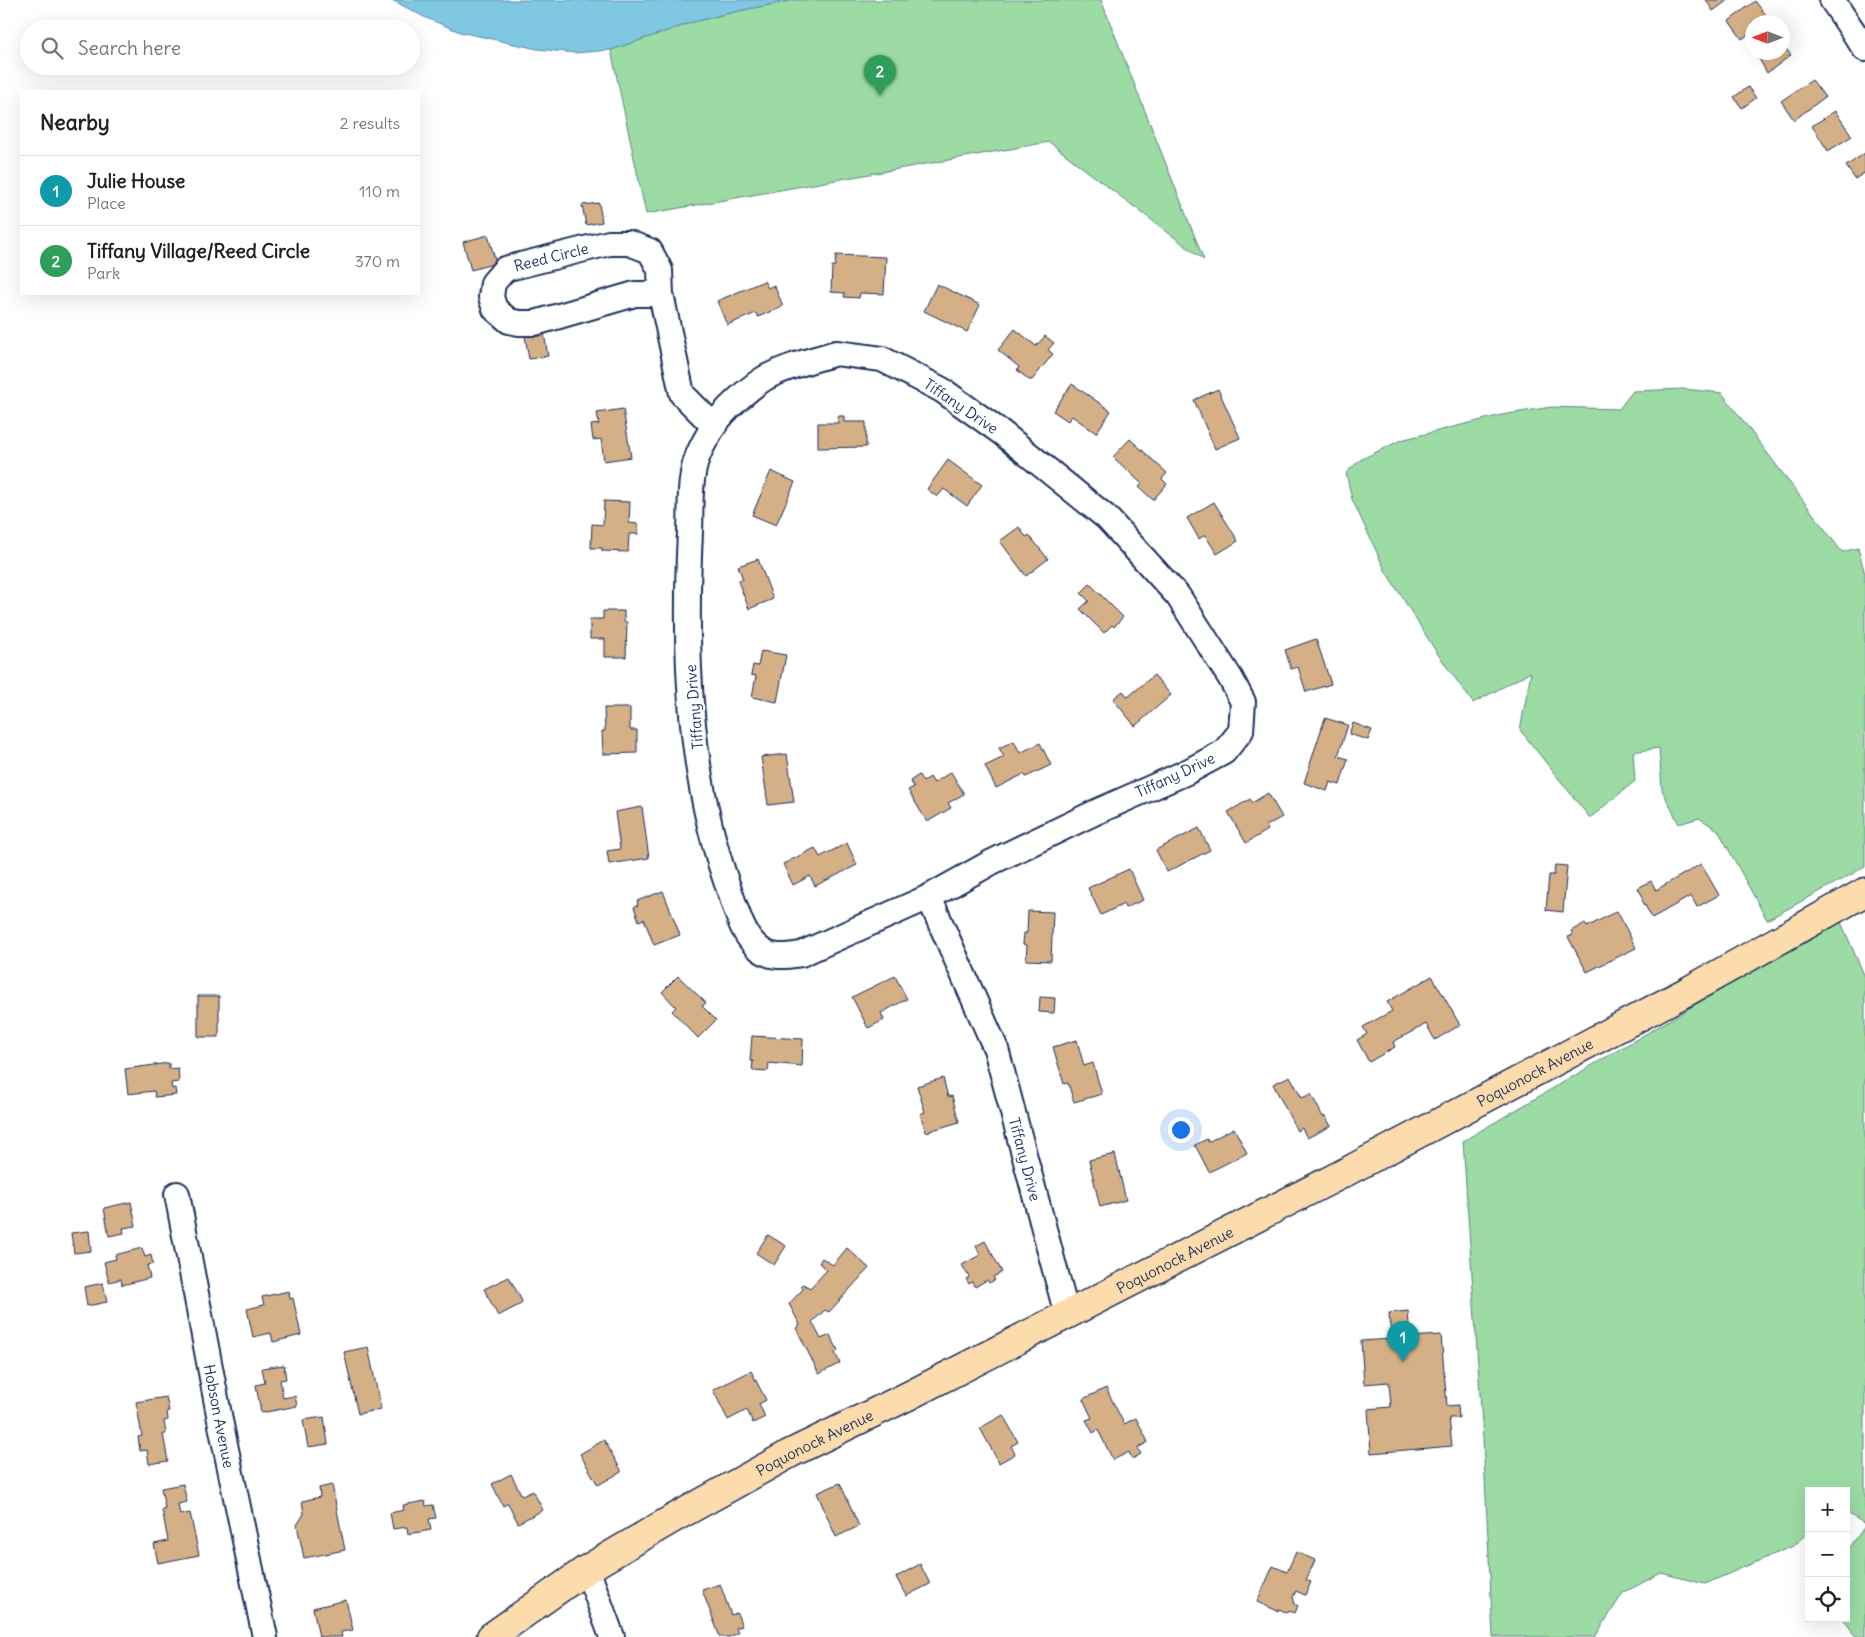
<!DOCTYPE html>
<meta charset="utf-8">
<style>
:root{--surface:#fff;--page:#f2f2f2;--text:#202124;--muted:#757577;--line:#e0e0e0;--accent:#0b8043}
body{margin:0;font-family:Delius,sans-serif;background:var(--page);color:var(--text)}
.controls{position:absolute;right:15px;bottom:15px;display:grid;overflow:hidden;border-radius:0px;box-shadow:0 5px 20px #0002}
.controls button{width:45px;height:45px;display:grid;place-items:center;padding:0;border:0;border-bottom:1px solid var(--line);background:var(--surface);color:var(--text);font:25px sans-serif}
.compass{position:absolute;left:1745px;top:15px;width:45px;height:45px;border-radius:50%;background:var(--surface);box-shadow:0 5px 20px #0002;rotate:270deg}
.you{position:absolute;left:1180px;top:1129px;width:18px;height:18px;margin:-12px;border:4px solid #fff;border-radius:50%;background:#1a73e8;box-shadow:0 0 0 8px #1a73e833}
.badge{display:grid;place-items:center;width:32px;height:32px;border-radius:50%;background:var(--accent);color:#fff;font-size:16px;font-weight:700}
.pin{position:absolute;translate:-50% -41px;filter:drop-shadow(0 1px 2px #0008)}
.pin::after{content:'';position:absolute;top:26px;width:18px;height:15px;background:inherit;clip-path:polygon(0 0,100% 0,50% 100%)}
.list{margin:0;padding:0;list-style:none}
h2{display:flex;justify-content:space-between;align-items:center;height:65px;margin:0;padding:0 20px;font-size:21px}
h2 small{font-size:16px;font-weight:400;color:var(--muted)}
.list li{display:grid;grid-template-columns:32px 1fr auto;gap:15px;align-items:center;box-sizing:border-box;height:70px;padding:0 20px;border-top:1px solid var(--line)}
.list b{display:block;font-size:19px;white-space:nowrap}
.list p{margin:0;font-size:16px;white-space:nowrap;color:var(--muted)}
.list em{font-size:16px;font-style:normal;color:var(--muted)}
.icon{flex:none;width:28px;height:28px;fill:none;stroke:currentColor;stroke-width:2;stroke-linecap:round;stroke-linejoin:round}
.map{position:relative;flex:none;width:1865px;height:1637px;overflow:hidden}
.search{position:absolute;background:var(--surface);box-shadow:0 5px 20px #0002;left:20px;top:20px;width:400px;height:55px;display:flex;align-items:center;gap:12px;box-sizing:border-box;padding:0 18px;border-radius:28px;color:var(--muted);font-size:19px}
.panel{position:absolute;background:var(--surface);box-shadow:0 5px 20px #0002;left:20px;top:90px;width:400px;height:205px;border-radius:0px}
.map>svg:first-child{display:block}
.green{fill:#9cdba4;stroke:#5c8581}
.water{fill:#80c7e1;stroke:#588aad}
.building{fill:#d5af86;stroke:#1b2f5e}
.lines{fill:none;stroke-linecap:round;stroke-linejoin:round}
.minor-casing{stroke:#1b2f5e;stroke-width:28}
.major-casing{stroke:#1b2f5e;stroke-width:31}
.minor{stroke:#fff;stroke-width:24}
.major{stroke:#fcdcac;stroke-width:28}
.labels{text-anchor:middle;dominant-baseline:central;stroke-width:4.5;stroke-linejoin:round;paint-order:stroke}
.street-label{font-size:15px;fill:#1b2f5e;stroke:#fff}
</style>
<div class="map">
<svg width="1865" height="1637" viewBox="0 0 1865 1637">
<rect width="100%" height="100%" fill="#fff"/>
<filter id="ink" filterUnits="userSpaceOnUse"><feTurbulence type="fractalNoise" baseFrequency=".02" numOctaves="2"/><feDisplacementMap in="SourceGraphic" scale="10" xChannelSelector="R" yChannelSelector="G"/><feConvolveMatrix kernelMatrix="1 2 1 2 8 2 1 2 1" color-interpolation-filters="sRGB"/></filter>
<g filter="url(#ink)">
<path class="green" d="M794,0H1101L1204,260L1049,142L646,214L611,50L693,22L738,11Z
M1684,389L1722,393L1842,552L1858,548L1865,574V867L1767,920L1718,830L1699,818L1679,824L1662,790L1659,748L1633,752L1635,781L1590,818L1520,730L1531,672L1473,703L1437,653L1385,570L1352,499L1346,473L1360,460L1401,440L1502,415L1551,407L1619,409L1633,391Z
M1840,920L1865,977V1524L1846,1512V1491H1809V1533L1793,1546L1705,1584L1661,1573L1623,1593L1595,1637H1493L1483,1439L1463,1141Z
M1865,1526V1637H1857L1842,1618H1846V1553Z"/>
<path class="water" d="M392,0H794L738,11L693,22L611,50L575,53L537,49L460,32L424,17Z"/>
<path class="building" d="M1706,0H1728L1713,11Z
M1755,1L1769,19L1765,22H1752V32L1742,39L1729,21Z
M1782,44L1791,55L1767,73L1758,57L1765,52H1782Z
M1812,80L1825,97L1794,120L1781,101Z
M1748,87L1756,98L1742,108L1734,97Z
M1835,111L1852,136L1828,151L1812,126Z
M1865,153V174L1864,173L1855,179L1846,166Z
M599,203L602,222L586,225L582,205Z
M488,235L496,263L471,270L463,242Z
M836,255L886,257L884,294L860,293L859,298L844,297L845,293L831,292L832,266H835Z
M764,281L768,288L774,285L783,306L758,317L756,313L727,325L717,301Z
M937,284L980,305L967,332L924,311Z
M1015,329L1036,346L1045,336L1054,343L1048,350L1053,354L1032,380H1029L1017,370L1019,367L998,350Z
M544,333L548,356L529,359L525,336Z
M1072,384L1111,411L1096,433L1072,416L1068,421L1053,411Z
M1218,389L1240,438L1215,449L1194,400Z
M623,409L631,457L604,461L601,439L593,440L591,425L599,424L597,413Z
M838,416H844V422H866V447L818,448V423H838Z
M1130,439L1167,473L1162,479L1167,484L1153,500L1139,487L1142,484L1113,457Z
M948,460L982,485L967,506L944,489L937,497L927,489Z
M771,471L795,482L776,525L752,515Z
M604,501L630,502L629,523L638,524V534H629L628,552L602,551V548H591L592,524L603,525Z
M1214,502L1238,541L1217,554L1205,535L1199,539L1187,518Z
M1019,527L1026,537L1029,535L1048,559L1026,576L1000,541Z
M758,559L773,599L749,609L738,581L743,579L738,566Z
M1090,584L1123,617L1114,627L1112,625L1104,633L1080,609L1089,601L1081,593Z
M603,611H624V622H627L626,657H605V639H590V619H603Z
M1316,639L1331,684L1306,692L1298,667L1291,669L1285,650Z
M761,651L786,655L777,702L752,697L756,676L751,675L753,665L758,666Z
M1154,675L1171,695L1135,726L1113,699L1123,691L1128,697Z
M604,708H630V730H637V753L603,754L602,731H605Z
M1325,718L1348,725L1338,756L1348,759L1340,785L1330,782L1327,791L1304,783Z
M1353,723L1372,730L1368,740L1349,734Z
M1014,741L1020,753L1040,743L1051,765L1026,777L1024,774L996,788L985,766L1004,757L999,748Z
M787,754L794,802L768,805L761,757Z
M951,772L964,794L948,803L951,808L927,822L908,790L914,787L910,781L919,775L923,782L930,777L934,783Z
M1268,793L1282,817L1266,826L1268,830L1246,843L1228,812L1250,799L1252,803Z
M642,807L649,858L609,864L607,851L620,849L615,812Z
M1199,828L1210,850L1167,872L1156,850Z
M847,843L857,865L815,886L810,876L793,885L783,864L815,848L820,857Z
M1701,864L1719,895L1697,907L1691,896L1652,918L1642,900L1643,897L1638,888L1651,881L1656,890Z
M1555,865L1567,866L1563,912L1546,910L1549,875H1554Z
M1129,869L1143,900L1125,908L1124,904L1101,915L1088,888Z
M663,891L680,935L654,945L644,919L639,921L634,907L638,905L637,901Z
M1028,911L1053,912L1051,961L1026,960L1027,945L1023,944L1024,933H1027Z
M1617,911L1636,948L1587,972L1568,937L1573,935L1571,931L1585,923L1587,927Z
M678,976L706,1003L702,1006L716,1020L698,1038L672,1011L676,1007L662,992Z
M895,976L907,999L881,1013L884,1020L868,1028L852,997Z
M1432,976L1460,1025L1435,1040L1426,1024L1393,1042L1395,1047L1369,1062L1357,1040L1367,1034L1363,1027L1392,1011L1387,1002Z
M198,996H219V1037H198Z
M1040,997L1055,998L1054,1013L1039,1012Z
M752,1036L803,1039L802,1066L769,1063L768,1071L752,1070L753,1061H750Z
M1077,1040L1084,1066L1093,1063L1102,1094L1074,1102L1068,1083L1064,1084L1053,1047Z
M169,1063V1069L178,1068L179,1082L171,1083L172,1089L175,1088L176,1095L155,1097L154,1091L128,1094L125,1069Z
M1290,1076L1302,1098L1311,1094L1323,1117L1325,1116L1331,1126L1307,1138L1302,1128L1297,1131L1273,1084Z
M943,1078L948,1097L952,1096L959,1122L926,1132L920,1114L925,1112L917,1086Z
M1234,1128L1247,1153L1209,1172L1195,1145L1207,1139L1208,1142Z
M1115,1154L1126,1200L1100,1207L1089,1160Z
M131,1202L136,1226L123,1228L124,1233L109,1236L104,1208Z
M89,1231L91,1251L74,1253L71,1233Z
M768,1235L786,1246L774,1265L756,1253Z
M985,1241L1002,1272L993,1277L995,1280L989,1283L987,1280L975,1287L972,1282L969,1284L966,1279L969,1277L962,1265L980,1255L976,1246Z
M142,1248L145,1257L151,1255L153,1264L147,1265L150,1278L122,1285L121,1279L109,1282L104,1262L116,1259L115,1255Z
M847,1248L869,1268L829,1312L825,1310L812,1322L821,1339L830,1335L838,1350L835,1353L840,1363L819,1374L796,1328L800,1325L789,1304L803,1289L801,1285L803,1284L810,1288L827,1270L819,1263L822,1258L833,1265Z
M509,1277L522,1301L521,1304L498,1316L484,1289Z
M103,1283L107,1302L87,1306L84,1287Z
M289,1291L290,1299L293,1298L301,1335L273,1342L271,1333L253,1337L247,1309L264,1305L262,1297Z
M1408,1311L1410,1337L1441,1335L1447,1406L1458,1405L1459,1418H1449L1452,1446L1371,1453L1368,1409L1391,1407L1389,1382L1364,1384L1361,1341L1391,1339L1389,1313Z
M368,1347L381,1409L358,1414L344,1352Z
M284,1365L286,1379L280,1380L283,1398L295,1396L297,1406L261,1413L256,1385L265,1383L262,1368Z
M751,1371L766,1400L759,1404L765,1417L753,1423L747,1410L728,1420L713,1390Z
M1106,1388L1124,1424L1136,1418L1148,1442L1138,1448L1141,1454L1132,1459L1129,1452L1113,1460L1098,1430L1093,1433L1086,1420L1092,1418L1083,1399Z
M166,1397L169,1411H167L168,1420L164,1421L166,1434H163L168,1461L149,1464L147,1450L140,1451L138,1437L142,1436L136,1402Z
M1003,1415L1018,1442L1011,1446L1015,1454L999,1463L980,1428Z
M324,1417L328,1444L308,1447L303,1420Z
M604,1440L621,1470V1472L598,1485L580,1454Z
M511,1474L522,1496L533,1491L543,1510L518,1523L508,1503L503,1506L492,1484Z
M840,1483L859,1526L836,1537L817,1493Z
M183,1484L187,1502L178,1504L180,1515L190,1513L199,1555L158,1563L154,1544L168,1541L162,1509L165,1508L161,1488Z
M332,1485L345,1550L304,1558L297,1525L304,1514L302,1501L320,1497L319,1488Z
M425,1501L426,1506L433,1505L436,1518L429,1519L431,1530L408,1534L407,1527L393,1529L390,1513L404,1510L403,1505Z
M1296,1552L1315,1560L1306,1580L1311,1582L1305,1595L1296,1591L1293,1597L1295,1604L1298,1606L1295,1613L1289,1611L1288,1613L1279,1609L1278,1611L1257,1602L1273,1566L1287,1572Z
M920,1564L930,1584L906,1596L896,1577Z
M720,1584L731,1615L737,1613L742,1626L736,1628L738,1633L729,1637H720L702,1590Z
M346,1600L353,1630L341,1632L342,1637H319L313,1608Z"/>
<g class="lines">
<g class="minor-casing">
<g id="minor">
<path d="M1832,0L1865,49"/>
<path d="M661,294L660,270L650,251L629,243H609L505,269L493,283L491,297L495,309L509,321L519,323H535L635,294H661L682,394L714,426"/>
<path d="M836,353L882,359L942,390L1002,433L1107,518L1178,596L1231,679L1243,702L1241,731L1224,752L1187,772L1096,812L992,862L929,897L801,954C788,956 773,959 761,950C743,937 738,915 731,895C688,780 684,653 690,532C691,509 689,483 696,461C699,450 707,437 713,427C723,411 749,388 765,378C787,366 813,360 836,353Z"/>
<path id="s1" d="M929,897L996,1049L1067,1315"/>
<path id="s2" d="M177,1194L221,1425L265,1637"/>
<path d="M587,1569L612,1637"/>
</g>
</g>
<g class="major-casing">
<g id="major">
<path id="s3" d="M491,1637L587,1569L674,1518L791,1453L908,1396L1344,1173L1686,992L1865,892"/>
</g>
</g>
<use href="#minor" class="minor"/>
<use href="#major" class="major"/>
</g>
</g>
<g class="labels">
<g class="street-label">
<text transform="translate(551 257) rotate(-14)">Reed Circle</text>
<text transform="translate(961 406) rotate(34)">Tiffany Drive</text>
<text transform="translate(694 707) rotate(-95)">Tiffany Drive</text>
<text transform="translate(1175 775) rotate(-25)">Tiffany Drive</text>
<text stroke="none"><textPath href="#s3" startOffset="1188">Poquonock Avenue</textPath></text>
<text stroke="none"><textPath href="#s1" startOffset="280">Tiffany Drive</textPath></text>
<text stroke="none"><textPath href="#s3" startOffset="782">Poquonock Avenue</textPath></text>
<text stroke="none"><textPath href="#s2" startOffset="226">Hobson Avenue</textPath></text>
<text stroke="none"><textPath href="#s3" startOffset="378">Poquonock Avenue</textPath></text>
</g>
</g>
</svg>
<div class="controls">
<button>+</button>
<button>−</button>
<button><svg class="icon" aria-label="locate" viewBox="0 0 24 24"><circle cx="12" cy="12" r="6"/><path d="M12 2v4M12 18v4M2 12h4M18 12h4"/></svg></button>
</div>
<svg class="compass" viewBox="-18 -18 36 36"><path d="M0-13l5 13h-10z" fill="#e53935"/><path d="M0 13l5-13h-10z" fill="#757577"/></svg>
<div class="you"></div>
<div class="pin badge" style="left:1403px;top:1362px;background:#0f9aa8">1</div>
<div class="pin badge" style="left:880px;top:96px;background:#2e9e5b">2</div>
<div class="search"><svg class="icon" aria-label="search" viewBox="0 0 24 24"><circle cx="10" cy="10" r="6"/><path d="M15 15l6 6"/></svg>Search here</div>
<section class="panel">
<h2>Nearby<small>2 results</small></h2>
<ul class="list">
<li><span class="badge" style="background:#0f9aa8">1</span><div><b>Julie House</b><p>Place</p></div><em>110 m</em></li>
<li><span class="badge" style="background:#2e9e5b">2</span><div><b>Tiffany Village/Reed Circle</b><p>Park</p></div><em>370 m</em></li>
</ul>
</section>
</div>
